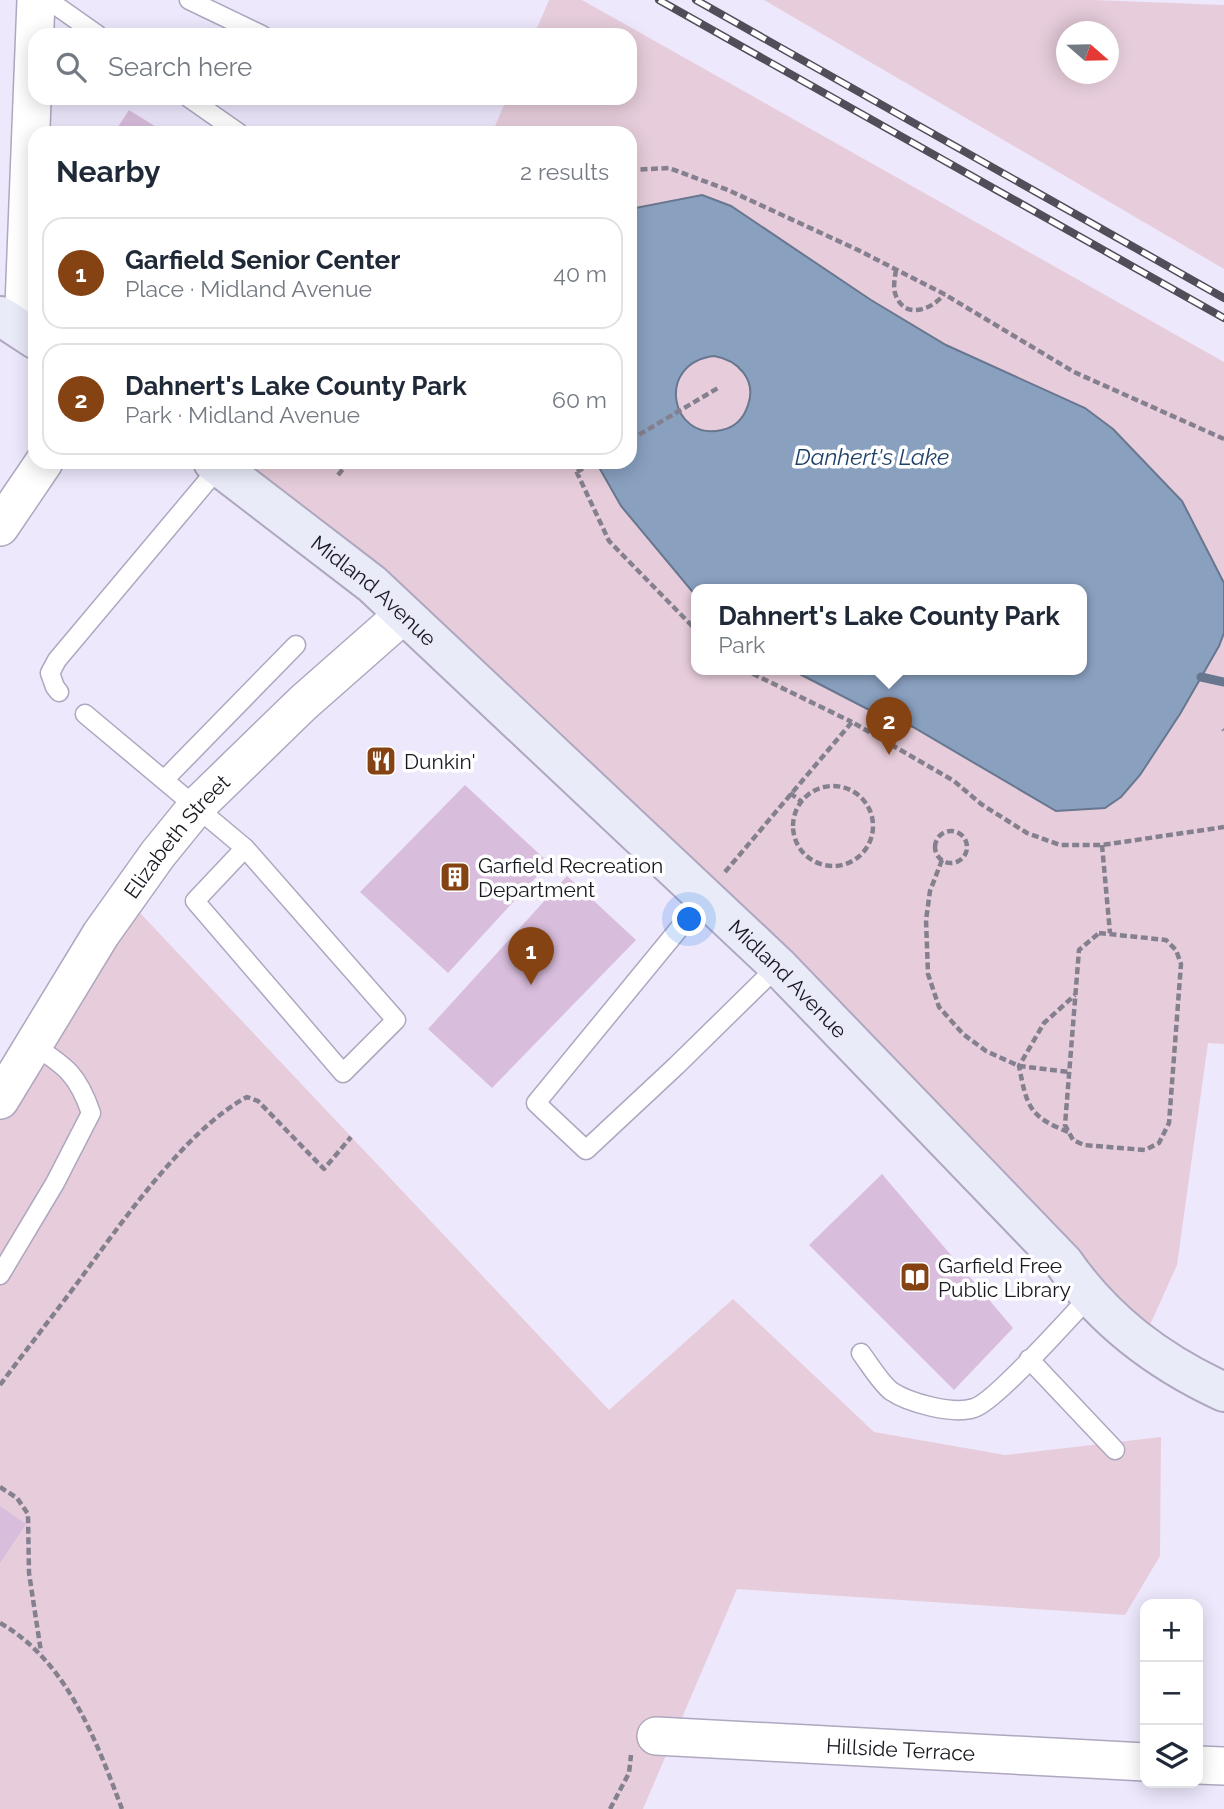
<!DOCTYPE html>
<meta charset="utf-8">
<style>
:root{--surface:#fff;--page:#f6f6f7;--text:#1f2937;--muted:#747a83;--line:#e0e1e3;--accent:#854213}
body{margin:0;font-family:Raleway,sans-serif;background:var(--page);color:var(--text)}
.controls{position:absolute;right:21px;bottom:21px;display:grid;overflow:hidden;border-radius:14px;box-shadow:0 4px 18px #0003}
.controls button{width:63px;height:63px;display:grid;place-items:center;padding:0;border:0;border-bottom:2px solid var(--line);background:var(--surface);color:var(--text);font:35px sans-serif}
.compass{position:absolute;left:1056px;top:21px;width:63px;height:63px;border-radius:50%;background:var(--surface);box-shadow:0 4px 18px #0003;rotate:110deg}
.you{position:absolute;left:690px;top:920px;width:24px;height:24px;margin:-18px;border:5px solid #fff;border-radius:50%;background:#1a73e8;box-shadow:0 0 0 10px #1a73e833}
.badge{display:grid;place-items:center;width:46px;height:46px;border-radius:50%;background:var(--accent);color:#fff;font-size:23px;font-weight:700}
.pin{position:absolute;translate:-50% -58px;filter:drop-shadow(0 2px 4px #0008)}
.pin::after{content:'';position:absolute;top:37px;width:24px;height:21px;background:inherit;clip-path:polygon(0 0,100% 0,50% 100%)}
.popup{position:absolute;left:691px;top:584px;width:396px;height:91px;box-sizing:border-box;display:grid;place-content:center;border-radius:14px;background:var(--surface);filter:drop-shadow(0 2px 5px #0005);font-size:23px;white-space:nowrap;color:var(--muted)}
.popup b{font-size:26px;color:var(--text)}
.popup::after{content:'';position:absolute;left:50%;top:100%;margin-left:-14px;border:14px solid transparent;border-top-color:var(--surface)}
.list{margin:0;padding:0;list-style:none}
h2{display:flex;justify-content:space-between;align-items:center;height:91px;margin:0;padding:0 28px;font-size:30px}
h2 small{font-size:23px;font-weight:400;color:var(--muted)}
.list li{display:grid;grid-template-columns:46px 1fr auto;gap:21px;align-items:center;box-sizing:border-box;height:112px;margin:0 14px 14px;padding:0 14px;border:2px solid var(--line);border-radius:21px}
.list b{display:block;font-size:26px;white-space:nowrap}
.list p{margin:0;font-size:23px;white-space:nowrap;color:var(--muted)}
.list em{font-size:23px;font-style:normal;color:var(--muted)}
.icon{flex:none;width:38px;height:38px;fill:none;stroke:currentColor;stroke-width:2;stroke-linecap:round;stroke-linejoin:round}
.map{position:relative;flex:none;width:1224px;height:1809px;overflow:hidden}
.search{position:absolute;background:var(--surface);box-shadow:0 4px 18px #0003;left:28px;top:28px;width:609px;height:77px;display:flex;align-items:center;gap:18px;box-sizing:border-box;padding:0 24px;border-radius:21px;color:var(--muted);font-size:26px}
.panel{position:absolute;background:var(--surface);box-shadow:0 4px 18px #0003;left:28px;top:126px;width:609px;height:343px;border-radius:21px}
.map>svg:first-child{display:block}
.green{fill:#e7cddb;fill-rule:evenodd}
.water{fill:#89a0bf;stroke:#68778f;stroke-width:2;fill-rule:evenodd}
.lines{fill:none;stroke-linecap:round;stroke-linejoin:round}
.stream{stroke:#68778f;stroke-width:9}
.building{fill:#d8bddc}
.lane-casing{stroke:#aea7bf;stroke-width:21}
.street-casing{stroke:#aea7bf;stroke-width:40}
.secondary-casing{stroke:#aea7bf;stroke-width:42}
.path{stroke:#85808f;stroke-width:4.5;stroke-dasharray:7 3.5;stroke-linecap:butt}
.lane{stroke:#fff;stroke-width:18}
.street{stroke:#fff;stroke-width:37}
.secondary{stroke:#e9ebf9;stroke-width:38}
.rail-casing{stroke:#514d59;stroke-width:8}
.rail{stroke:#fff;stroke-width:5;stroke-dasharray:16;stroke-linecap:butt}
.labels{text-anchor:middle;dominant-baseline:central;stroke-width:7;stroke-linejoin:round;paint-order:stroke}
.street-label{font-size:21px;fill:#1a1720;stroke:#fff}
.poi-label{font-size:21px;fill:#1a1720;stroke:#fff;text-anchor:start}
.water-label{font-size:23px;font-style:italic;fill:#1f4069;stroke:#fff}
</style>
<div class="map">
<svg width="1224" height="1809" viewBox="0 0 1224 1809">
<rect width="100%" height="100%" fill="#eee8fd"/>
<path class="green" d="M549,0H582L1224,362V1044L1208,1043L1177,1265L1141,1345L778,966L213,462H630V133H492L507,98H630V35H534ZM696,589H1082V669H696Z
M764,0H1094L1224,5V269ZM1066,32H1108V74H1066Z
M125,897L609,1410L733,1299L874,1432L1005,1455L1161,1437L1160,1556L1125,1615L737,1589L643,1809H0V1101Z"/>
<path class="water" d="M702,195L731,206L871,300L946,345L1085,408L1113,429L1182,501L1224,583V633L1219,646L1180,714L1140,775L1121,797L1105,808L1056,811L913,727L879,715L790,669H1082V589H696V596L621,506L596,462H630V209ZM714,356C738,360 757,380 748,405C744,418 735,427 722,430C670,442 655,363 714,356Z"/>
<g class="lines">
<path class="stream" d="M1201,677L1224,682"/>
</g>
<path class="building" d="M129,110L166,133H114Z
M465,785L549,863L448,973L360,892Z
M567,876L636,940L492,1088L428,1029Z
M882,1174L1013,1328L954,1390L809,1245Z
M0,1506L26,1524L0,1563Z"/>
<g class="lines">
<g class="lane-casing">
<path id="lane" d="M48,0L98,35
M189,0L262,35
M189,98L239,133
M59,692L55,687L50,673L57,660L219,467
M85,714L245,848L396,1020L343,1073L195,901L245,848
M164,780L296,645
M705,897L536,1103L586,1150L676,1066L778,966
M0,1275L55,1183L91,1113C78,1075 66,1066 33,1045
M861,1353C870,1365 880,1382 891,1391C909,1403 953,1415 974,1408C995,1402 1070,1317 1090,1296
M1029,1359L1115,1450"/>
</g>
<g class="street-casing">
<g id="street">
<path d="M23,331L36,0"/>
<path d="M0,527L44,462"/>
<path id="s1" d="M0,1100L101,934L158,854L197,806L303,703L404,614"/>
<path id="s2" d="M656,1736L1145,1762"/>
<path d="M1198,1765L1224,1766"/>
</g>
</g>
<g class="secondary-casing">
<g id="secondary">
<path d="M0,316L35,339"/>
<path id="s3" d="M213,462L372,584L778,966L1064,1263C1105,1322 1159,1362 1224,1392"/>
</g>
</g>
<path class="path" d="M630,170L669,168L728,190L858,250L944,294L1074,372L1224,439
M896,270C895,277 893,286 895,293C903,320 931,311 944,294
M630,440L718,388
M572,462L609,541L696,630
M577,472L593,462
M338,475L349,462
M743,669L852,722
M1223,729L1224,730
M793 826a40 40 0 1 1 80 0a40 40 0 1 1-80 0Z
M790,793L802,802
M935 847a16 16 0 1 1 32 0a16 16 0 1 1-32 0Z
M1102,845L1110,933
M942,860L930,891L926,920L928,974L939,1007L963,1034L986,1051L1019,1066L1069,1072
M725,872L852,722L954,781L981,804L1027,833L1060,845H1102L1224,827
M1099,933L1166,940L1176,950L1181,964L1169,1123L1159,1143L1145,1150L1084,1145L1073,1140L1065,1125L1079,950Z
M1068,1132C1029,1116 1027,1107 1019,1066L1044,1023L1075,995
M0,1385C26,1350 52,1317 78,1282C120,1225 185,1130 247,1097L258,1101L324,1169L351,1137
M0,1487L17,1498L28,1514L29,1573L41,1652
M0,1623C67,1661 96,1740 122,1809
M610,1809L629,1773L631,1755"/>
<use href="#lane" class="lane"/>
<use href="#street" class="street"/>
<use href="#secondary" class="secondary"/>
<g class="rail-casing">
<path id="rail" d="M659,0L1224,318
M696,0L1224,298"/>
</g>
<use href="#rail" class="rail"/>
</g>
<defs>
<g id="restaurant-square" transform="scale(1.575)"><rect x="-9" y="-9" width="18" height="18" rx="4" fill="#854213" stroke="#fff"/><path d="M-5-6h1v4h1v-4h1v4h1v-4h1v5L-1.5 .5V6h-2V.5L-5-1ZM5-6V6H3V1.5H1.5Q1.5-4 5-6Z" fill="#fff"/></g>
<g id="building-square" transform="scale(1.575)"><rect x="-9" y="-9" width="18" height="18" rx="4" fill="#854213" stroke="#fff"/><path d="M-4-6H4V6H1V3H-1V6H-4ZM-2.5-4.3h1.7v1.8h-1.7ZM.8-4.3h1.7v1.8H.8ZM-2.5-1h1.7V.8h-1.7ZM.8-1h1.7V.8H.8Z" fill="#fff"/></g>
<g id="library-square" transform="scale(1.575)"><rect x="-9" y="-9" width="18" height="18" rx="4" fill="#854213" stroke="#fff"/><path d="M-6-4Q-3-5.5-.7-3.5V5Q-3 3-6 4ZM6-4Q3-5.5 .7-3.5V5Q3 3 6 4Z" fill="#fff"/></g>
</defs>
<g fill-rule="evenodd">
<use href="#restaurant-square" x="381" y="761"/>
<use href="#building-square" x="455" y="877"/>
<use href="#library-square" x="915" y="1277"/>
</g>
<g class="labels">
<g class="street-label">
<text stroke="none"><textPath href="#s3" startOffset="206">Midland Avenue</textPath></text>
<text stroke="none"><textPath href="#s1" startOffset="318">Elizabeth Street</textPath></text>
<text stroke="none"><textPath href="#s3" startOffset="774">Midland Avenue</textPath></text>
<text stroke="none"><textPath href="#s2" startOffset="245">Hillside Terrace</textPath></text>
</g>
<g class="poi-label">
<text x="404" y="761">Dunkin'</text>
<text x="478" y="865">Garfield Recreation<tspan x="478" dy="24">Department</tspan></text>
<text x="938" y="1265">Garfield Free<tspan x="938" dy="24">Public Library</tspan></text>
</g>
<g class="water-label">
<text x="872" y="456">Danhert's Lake</text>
</g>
</g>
</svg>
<div class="controls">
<button>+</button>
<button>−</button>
<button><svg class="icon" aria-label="layers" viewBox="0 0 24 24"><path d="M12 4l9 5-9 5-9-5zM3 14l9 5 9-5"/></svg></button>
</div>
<svg class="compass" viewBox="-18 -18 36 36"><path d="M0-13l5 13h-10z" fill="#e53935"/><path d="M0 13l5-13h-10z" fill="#747a83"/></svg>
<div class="you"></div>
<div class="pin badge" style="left:531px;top:985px">1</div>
<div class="pin badge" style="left:889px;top:755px">2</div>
<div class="popup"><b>Dahnert's Lake County Park</b>Park</div>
<div class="search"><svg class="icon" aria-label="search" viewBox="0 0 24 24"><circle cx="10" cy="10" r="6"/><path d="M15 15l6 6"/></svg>Search here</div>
<section class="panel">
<h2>Nearby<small>2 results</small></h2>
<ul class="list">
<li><span class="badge">1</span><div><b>Garfield Senior Center</b><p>Place · Midland Avenue</p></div><em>40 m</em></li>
<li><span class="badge">2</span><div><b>Dahnert's Lake County Park</b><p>Park · Midland Avenue</p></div><em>60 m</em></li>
</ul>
</section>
</div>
